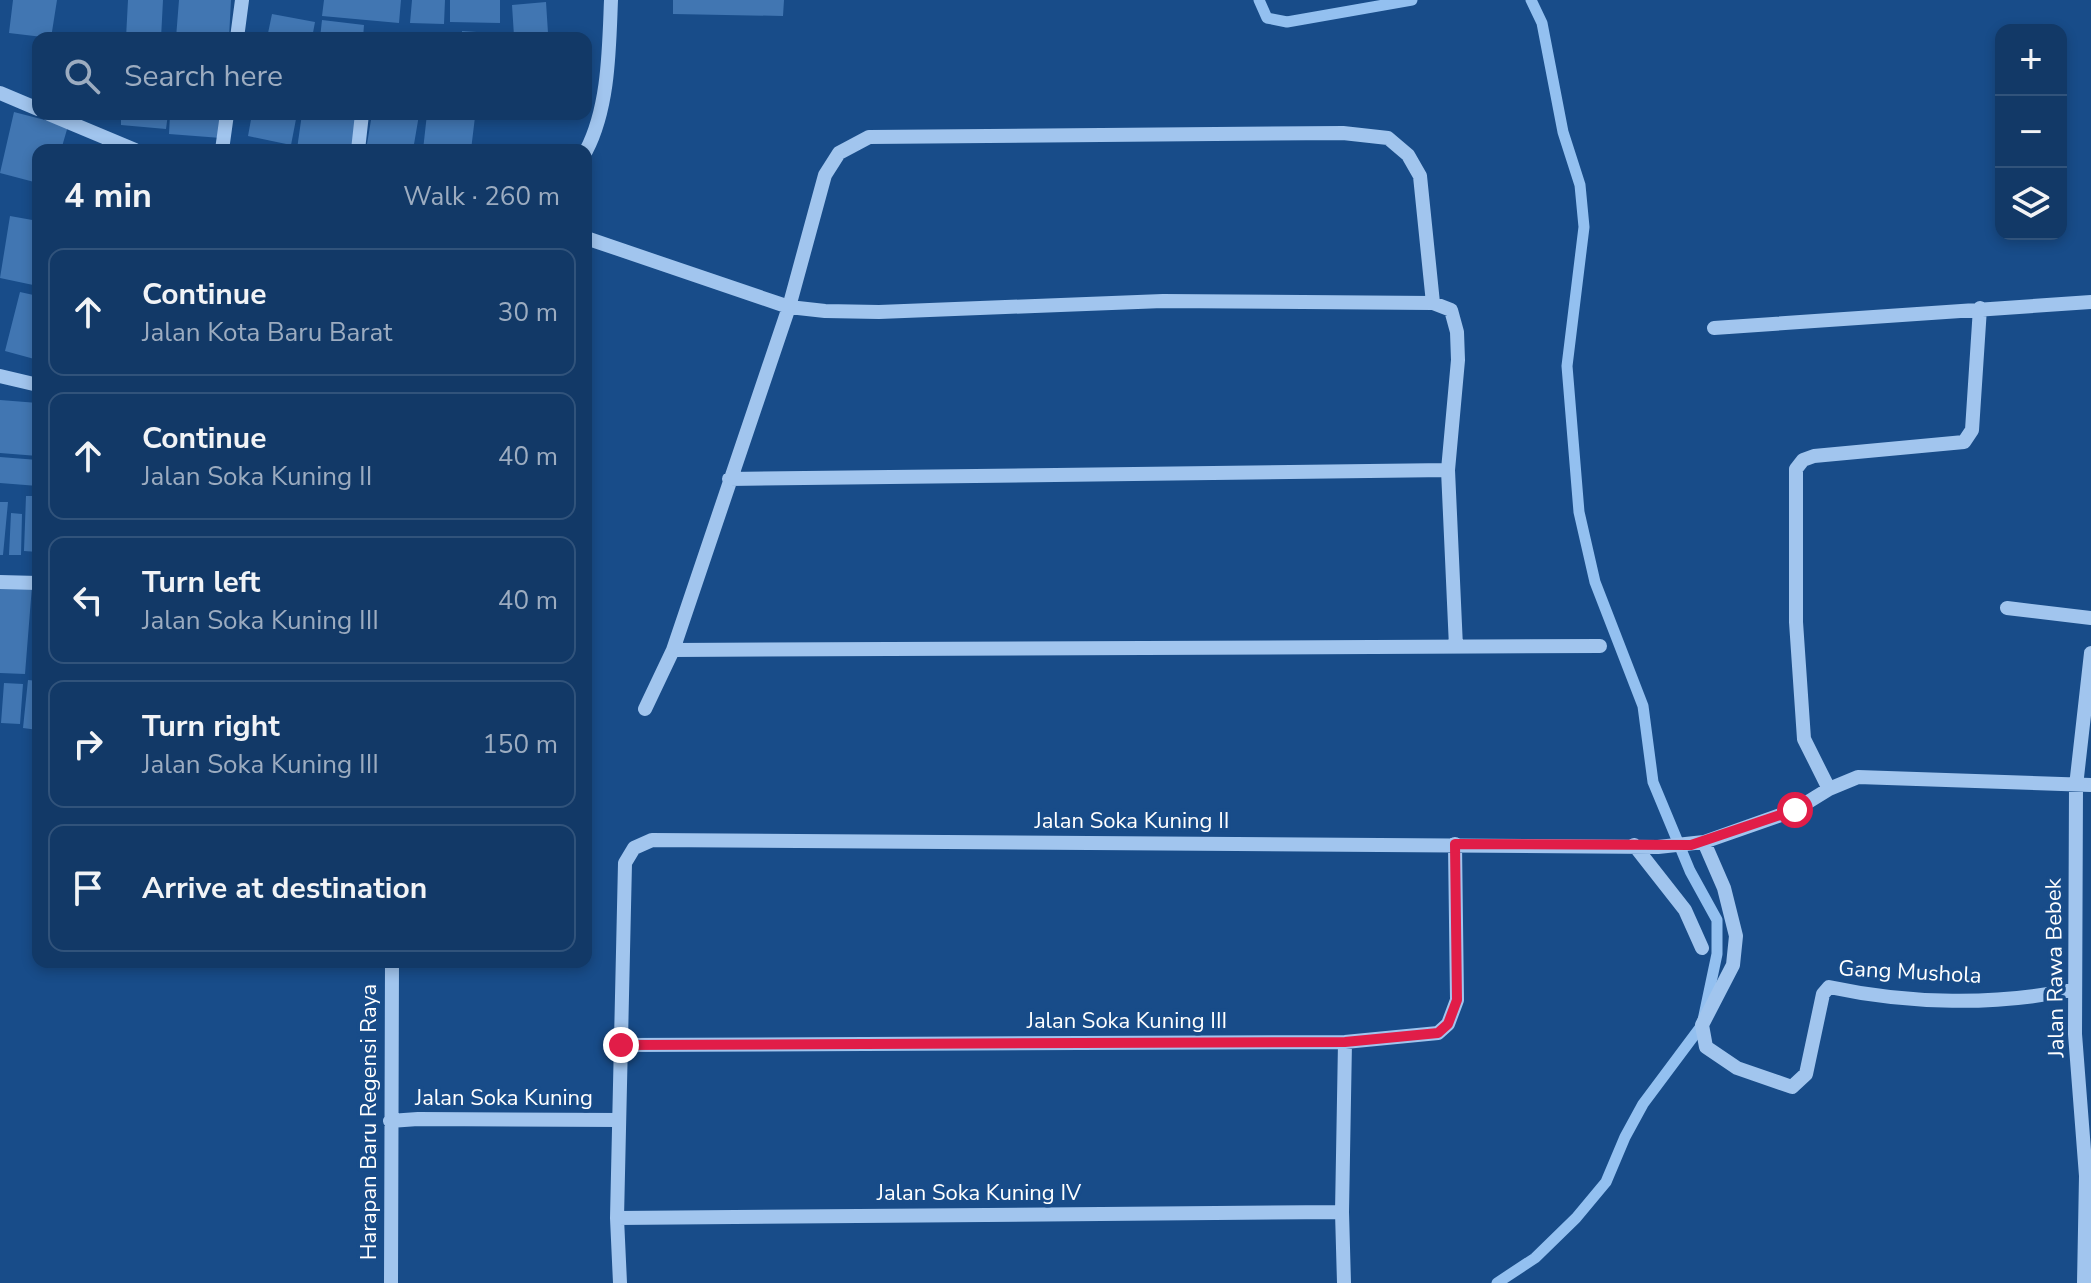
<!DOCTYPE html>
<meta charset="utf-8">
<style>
:root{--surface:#123967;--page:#1b406d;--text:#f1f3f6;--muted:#9cacc0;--line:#31537b}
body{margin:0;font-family:"Nunito Sans",sans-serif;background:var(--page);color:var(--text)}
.controls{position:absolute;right:24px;top:24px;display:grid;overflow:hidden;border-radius:16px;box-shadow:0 4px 12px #0003}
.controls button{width:72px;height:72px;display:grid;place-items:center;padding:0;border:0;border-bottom:2px solid var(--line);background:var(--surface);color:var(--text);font:40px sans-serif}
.stop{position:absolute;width:24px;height:24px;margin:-18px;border:6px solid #e11d48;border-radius:50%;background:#fff}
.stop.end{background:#e11d48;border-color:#fff;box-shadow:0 2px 8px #0008}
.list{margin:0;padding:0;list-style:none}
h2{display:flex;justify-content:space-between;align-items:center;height:104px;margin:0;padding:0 32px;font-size:34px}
h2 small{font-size:26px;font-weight:400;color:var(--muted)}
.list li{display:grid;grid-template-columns:52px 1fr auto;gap:24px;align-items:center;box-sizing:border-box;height:128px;margin:0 16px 16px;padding:0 16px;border:2px solid var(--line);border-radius:16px}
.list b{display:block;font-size:30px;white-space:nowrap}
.list p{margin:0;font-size:26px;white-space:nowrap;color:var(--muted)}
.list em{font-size:26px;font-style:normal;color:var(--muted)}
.icon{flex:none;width:44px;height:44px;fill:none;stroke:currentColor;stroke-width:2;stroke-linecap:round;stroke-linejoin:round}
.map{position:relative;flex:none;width:2091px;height:1283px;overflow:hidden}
.search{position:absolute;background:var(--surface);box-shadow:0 4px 12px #0003;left:32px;top:32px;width:560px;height:88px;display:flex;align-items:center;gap:20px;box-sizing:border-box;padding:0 28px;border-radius:16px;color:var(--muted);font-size:30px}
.panel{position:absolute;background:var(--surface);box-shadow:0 4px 12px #0003;left:32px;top:144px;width:560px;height:824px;border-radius:16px}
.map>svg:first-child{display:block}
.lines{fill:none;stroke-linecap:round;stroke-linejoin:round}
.stream{stroke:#93c0f0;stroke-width:11}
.building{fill:#4176b2}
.minor{stroke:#a1c5ee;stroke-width:14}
.route{stroke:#e11d48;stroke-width:10}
.labels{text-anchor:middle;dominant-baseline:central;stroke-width:7;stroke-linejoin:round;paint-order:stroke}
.street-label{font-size:22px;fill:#fff;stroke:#184c89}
</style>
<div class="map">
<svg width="2091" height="1283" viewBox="0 0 2091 1283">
<rect width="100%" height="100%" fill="#184c89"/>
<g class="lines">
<path class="stream" d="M1259,0L1267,18L1287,22L1412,0
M1497,1283L1535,1258L1576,1218L1606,1182L1625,1137L1643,1104L1702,1025L1717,954V920L1690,871L1653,782L1643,706L1595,582L1579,512L1567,366L1584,227L1580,185L1563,132L1542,23L1531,0"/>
</g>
<path class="building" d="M13,0H57L51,38L9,33Z
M128,0H163L161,38H126Z
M179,0H231L229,38H176Z
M324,0H401L399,23L322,16Z
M412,0H445L444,24L410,23Z
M450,0H500V23L450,22Z
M673,0H784L783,16L673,14Z
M546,2L548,33L514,36L512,5Z
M272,14L315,22L312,38H267Z
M322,20L364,25L363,38H320Z
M462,31L506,34L505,38H462Z
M14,112L68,126L61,150H38V183L0,173Z
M121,114H168L166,129L121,125Z
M170,114H223L221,138L169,134Z
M252,114H297L291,145L248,136Z
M302,114H358L353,150L297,149Z
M372,114L419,115L413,150H366Z
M427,114L475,117L471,150H423Z
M10,216L38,221V286L0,278Z
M20,292L38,296V360L5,351Z
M0,400L38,403V456L0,453Z
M0,457L38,460V486L0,483Z
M26,496H38V552L24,551Z
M0,502H8L3,555H0Z
M11,513L22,514L21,555H9Z
M0,584L32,586L25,674L0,673Z
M36,607H38V662L32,661Z
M28,680L38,681V730L23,728Z
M4,683L23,684L20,724L1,723Z"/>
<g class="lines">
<path class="minor" d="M237,38L242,0
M0,93L38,109
M49,114L135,150
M222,150L227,114
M358,150L362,114
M586,151C609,107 609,49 611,0
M586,238L789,307L825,311L879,312L1163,301L1433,303
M1714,328L2091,302
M0,376L38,385
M729,479L1448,470
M0,582L38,583
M2007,608L2091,618
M673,650L1600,646
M645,709L673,650L789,307L825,175L839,153L869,137L1343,133L1388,138L1408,155L1420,176L1433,303L1451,310L1457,332L1458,360L1448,470L1456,647
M1829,789L1804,739L1796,622V469L1803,460L1814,456L1964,442L1972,430L1980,308
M1704,842L1724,888L1736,936L1733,965L1702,1025L1706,1047L1737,1068L1792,1087L1806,1074L1823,994L1829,987C1908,1004 1996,1006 2075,989
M1634,845L1685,910L1702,948
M621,1045L1345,1042L1438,1033L1448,1024L1457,1000L1455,844
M390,1121L418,1119L619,1120
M617,1218L1342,1212
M391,1283L392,962
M620,1283L617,1218L625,863L634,848L652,840L1658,847L1704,842L1795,810L1829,789L1858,777L2091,785
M1344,1283L1342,1212L1345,1042
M2084,1283L2086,1176L2075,1034L2076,786L2091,653"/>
</g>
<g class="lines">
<path class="route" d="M621,1045L1345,1042L1438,1033L1448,1024L1457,1000L1455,844L1691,845L1795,810"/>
</g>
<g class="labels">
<g class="street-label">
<text x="1132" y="821">Jalan Soka Kuning II</text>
<text transform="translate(2055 968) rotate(-91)">Jalan Rawa Bebek</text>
<text transform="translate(1910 972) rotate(3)">Gang Mushola</text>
<text x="1127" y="1021">Jalan Soka Kuning III</text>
<text x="504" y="1098">Jalan Soka Kuning</text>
<text transform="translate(369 1122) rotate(-90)">Harapan Baru Regensi Raya</text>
<text x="979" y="1193">Jalan Soka Kuning IV</text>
</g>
</g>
</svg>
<div class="controls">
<button>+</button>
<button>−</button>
<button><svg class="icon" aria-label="layers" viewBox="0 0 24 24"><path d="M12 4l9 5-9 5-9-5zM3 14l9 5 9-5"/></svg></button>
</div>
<div class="stop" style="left:1795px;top:810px"></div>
<div class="stop end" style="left:621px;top:1045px"></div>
<div class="search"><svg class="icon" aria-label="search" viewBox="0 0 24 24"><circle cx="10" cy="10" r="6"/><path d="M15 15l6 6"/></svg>Search here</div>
<section class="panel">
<h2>4 min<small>Walk · 260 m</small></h2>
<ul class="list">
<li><svg class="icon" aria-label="ahead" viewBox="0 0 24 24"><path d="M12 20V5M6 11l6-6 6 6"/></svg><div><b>Continue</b><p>Jalan Kota Baru Barat</p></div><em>30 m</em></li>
<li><svg class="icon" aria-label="ahead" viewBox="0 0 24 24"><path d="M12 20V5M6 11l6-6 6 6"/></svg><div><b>Continue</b><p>Jalan Soka Kuning II</p></div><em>40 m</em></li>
<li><svg class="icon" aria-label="left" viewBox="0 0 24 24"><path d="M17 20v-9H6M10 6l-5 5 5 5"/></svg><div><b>Turn left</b><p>Jalan Soka Kuning III</p></div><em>40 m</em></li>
<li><svg class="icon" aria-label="right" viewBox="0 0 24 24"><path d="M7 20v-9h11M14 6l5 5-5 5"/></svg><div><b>Turn right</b><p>Jalan Soka Kuning III</p></div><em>150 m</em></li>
<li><svg class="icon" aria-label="arrive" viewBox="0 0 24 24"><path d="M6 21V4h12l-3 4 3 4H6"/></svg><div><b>Arrive at destination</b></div></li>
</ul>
</section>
</div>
